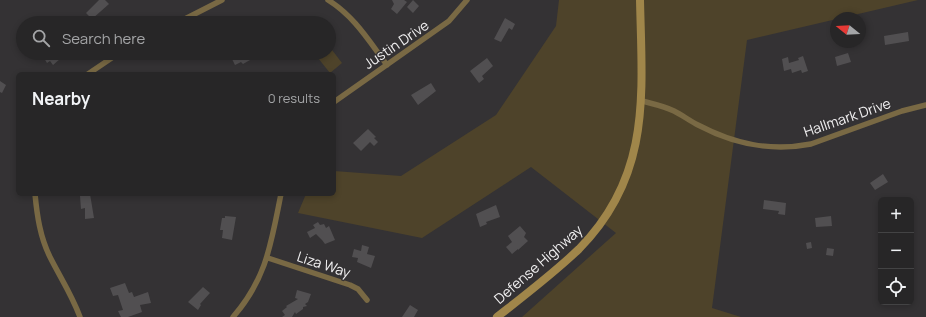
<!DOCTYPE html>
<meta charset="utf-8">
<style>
:root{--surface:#272627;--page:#333233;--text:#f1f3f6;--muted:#a4a5a7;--line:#434344}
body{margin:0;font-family:Manrope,sans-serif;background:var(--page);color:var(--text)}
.controls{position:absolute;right:12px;bottom:12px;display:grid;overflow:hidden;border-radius:6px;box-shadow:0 2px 6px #0003}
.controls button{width:36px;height:36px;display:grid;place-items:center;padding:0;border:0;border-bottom:1px solid var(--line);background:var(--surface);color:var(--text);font:20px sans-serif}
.compass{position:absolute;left:830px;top:12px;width:36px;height:36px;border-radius:50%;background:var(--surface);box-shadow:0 2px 6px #0003;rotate:288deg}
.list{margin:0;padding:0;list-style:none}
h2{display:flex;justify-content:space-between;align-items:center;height:52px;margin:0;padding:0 16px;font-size:17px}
h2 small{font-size:13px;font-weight:400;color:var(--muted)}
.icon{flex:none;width:22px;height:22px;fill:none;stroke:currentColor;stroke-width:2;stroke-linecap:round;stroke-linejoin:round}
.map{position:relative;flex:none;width:926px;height:317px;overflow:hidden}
.search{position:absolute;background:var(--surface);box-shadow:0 2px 6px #0003;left:16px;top:16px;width:320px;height:44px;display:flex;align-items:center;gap:10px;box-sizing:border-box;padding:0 14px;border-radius:22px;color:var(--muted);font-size:15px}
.panel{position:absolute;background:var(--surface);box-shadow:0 2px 6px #0003;left:16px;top:72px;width:320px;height:124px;border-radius:6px}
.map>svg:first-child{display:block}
.green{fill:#4e432a}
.building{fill:#514f51}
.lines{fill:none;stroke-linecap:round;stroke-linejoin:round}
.street{stroke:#796944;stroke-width:5.5}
.secondary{stroke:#a0864a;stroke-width:8}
.labels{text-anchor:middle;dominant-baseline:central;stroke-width:3;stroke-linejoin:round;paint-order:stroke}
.street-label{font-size:14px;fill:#f2f1f2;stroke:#343234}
</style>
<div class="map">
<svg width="926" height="317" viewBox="0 0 926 317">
<rect width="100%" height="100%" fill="#343234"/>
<path class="green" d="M559,0H918L747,40L712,308L741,317H522L616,233L531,167L422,238L298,213L306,194H334V171L401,176L496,115L556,26Z
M329,46L342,63L330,73L314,53H329Z"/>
<path class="building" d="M99,0H105L109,4L92,19L86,13Z
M392,0H404L407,2L397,14L391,9L394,4Z
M413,0L419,6L413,13L407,7Z
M505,18L515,24L512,30L509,28L501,42L494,39Z
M908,32L909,41L885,45L884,36Z
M43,53H57L56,54L60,59L53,65L50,61L47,63L44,58L46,56Z
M237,53H253L254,55L249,58L250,60L243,64L241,62L235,65L231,57Z
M848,53L851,62L837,66L835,57Z
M803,56L808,71L802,73L801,70L792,73L791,69L784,71L782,59L788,57L789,63L799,60L798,58Z
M487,58L493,66L482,76L484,79L479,83L470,71Z
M0,81L6,85L2,93L0,92Z
M431,83L436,91L418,105L411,95Z
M368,129L376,137L374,138L378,142L374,146L370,142L361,151L353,143Z
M883,174L888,182L875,190L870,183Z
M82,194H90L94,218L85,219V208L81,209L80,196Z
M764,200L786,203L785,215L778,214L779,211L763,209Z
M496,205L500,217L486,222L487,224L480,227L476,214Z
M225,216L236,217L232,240L222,238L223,230H220L222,218H225Z
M831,216L832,226L816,227L815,218Z
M318,222L320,225L324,224L326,228L329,226L335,240L325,244L322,240L316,234L310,238L307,232L315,228L313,225Z
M520,226L526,233L524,237L528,241L518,250V249L512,254L506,247L512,242L508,236Z
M811,242L812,248L807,249L806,243Z
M362,245L369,247L367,254L375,256L371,268L357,262L358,258L352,257L354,249L361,251Z
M827,248L834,249L833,256L826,255Z
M125,283L129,293L132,292L134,297L148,292L151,303L140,305L142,312L128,317H121L118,311L123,310L118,295L113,296L110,288Z
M203,287L210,293L200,304L201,305L198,310L188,302Z
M297,290L311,294L308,302L305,304L307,306L303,307V309L296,314L295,312L292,317H282L285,315L282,311L287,307L286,306L298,299L295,298Z
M410,305L418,310L414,317H402Z"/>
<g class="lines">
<path class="street" d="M328,0C354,16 369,41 387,65
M177,23L222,0
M88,74L119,53
M642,101C653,104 664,106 674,111C682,115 690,121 698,125C734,144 770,152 811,144L902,111L926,105
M334,102L449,21L467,0
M35,194C37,215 40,237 50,257C60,277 72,295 80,317
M268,258L350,285L358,289L367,300
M233,317C267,278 271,243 281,194"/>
<path class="secondary" d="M497,317C525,295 554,273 579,249C652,175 642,94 640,0"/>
</g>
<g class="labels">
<g class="street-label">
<text transform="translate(396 44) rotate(-34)">Justin Drive</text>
<text transform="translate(847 117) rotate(-19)">Hallmark Drive</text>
<text transform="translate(324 264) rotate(18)">Liza Way</text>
<text transform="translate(538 264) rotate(-41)">Defense Highway</text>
</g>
</g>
</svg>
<div class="controls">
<button>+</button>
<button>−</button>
<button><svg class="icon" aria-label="locate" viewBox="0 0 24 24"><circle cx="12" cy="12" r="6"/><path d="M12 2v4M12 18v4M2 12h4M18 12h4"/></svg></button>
</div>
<svg class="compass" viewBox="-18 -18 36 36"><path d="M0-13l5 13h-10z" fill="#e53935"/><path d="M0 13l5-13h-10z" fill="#a4a5a7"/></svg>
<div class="search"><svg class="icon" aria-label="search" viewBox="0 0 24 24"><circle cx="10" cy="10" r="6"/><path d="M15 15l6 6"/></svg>Search here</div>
<section class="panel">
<h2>Nearby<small>0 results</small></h2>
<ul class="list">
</ul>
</section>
</div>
